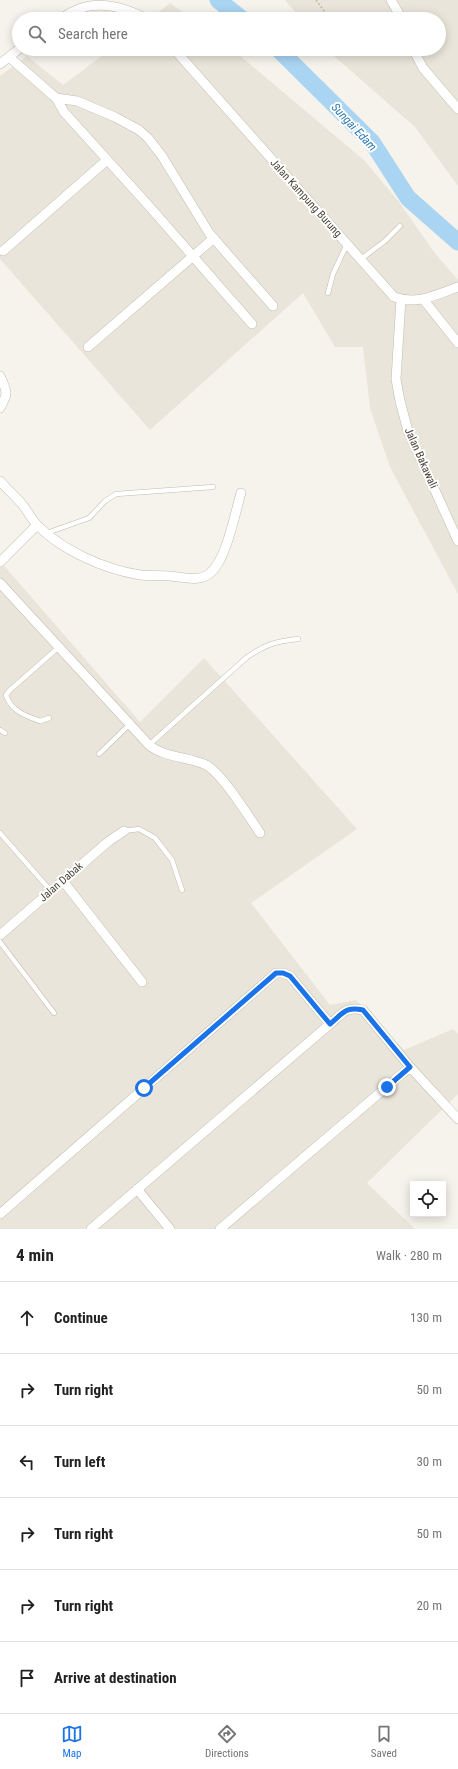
<!DOCTYPE html>
<meta charset="utf-8">
<style>
:root{--surface:#fff;--page:#f2f2f2;--text:#222;--muted:#767676;--line:#e0e0e0;--accent:#1a73e8}
body{margin:0;font-family:"Roboto Condensed",sans-serif;background:var(--page);color:var(--text)}
.controls{position:absolute;right:12px;bottom:12px;display:grid;overflow:hidden;border-radius:0px;box-shadow:0 2px 10px #0003}
.controls button{width:36px;height:36px;display:grid;place-items:center;padding:0;border:0;border-bottom:1px solid var(--line);background:var(--surface);color:var(--text);font:20px sans-serif}
.stop{position:absolute;width:12px;height:12px;margin:-9px;border:3px solid #1a73e8;border-radius:50%;background:#fff}
.stop.end{background:#1a73e8;border-color:#fff;box-shadow:0 1px 4px #0008}
.list{margin:0;padding:0;list-style:none}
h2{display:flex;justify-content:space-between;align-items:center;height:52px;margin:0;padding:0 16px;font-size:17px}
h2 small{font-size:13px;font-weight:400;color:var(--muted)}
.list li{display:grid;grid-template-columns:26px 1fr auto;gap:12px;align-items:center;box-sizing:border-box;height:72px;padding:0 16px;border-top:1px solid var(--line)}
.list b{display:block;font-size:15px;white-space:nowrap}
.list em{font-size:13px;font-style:normal;color:var(--muted)}
.icon{flex:none;width:22px;height:22px;fill:none;stroke:currentColor;stroke-width:2;stroke-linecap:round;stroke-linejoin:round}
.map{position:relative;flex:none;width:458px;height:1229px;overflow:hidden}
.search{position:absolute;background:var(--surface);box-shadow:0 2px 10px #0003;left:12px;right:12px;top:12px;height:44px;display:flex;align-items:center;gap:10px;box-sizing:border-box;padding:0 14px;border-radius:22px;color:var(--muted);font-size:15px}
.sheet{height:484px;background:var(--surface)}
nav{display:flex;justify-content:space-around;align-items:center;box-sizing:border-box;height:56px;border-top:1px solid var(--line);background:var(--surface);font-size:11px;color:var(--muted)}
nav a{display:grid;justify-items:center;gap:2px}
nav .on{color:var(--accent)}
.map>svg:first-child{display:block}
.residential{fill:#eae5da}
.lines{fill:none;stroke-linecap:round;stroke-linejoin:round}
.river{stroke:#a9d4f2;stroke-width:17}
.service-casing{stroke:#c2bbae;stroke-width:5.5}
.minor-casing{stroke:#c2bbae;stroke-width:10}
.path{stroke:#c4b79f;stroke-width:1.5;stroke-dasharray:2 2;stroke-linecap:butt}
.service{stroke:#fff;stroke-width:4.5}
.minor{stroke:#fff;stroke-width:9}
.route{stroke:#1a73e8;stroke-width:5}
.labels{text-anchor:middle;dominant-baseline:central;stroke-width:4;stroke-linejoin:round;paint-order:stroke}
.street-label{font-size:11px;fill:#4b4439;stroke:#fff}
.water-label{font-size:12px;font-style:italic;fill:#2e7ab2;stroke:#fff}
</style>
<div class="map">
<svg width="458" height="1229" viewBox="0 0 458 1229">
<rect width="100%" height="100%" fill="#f6f3ec"/>
<path class="residential" d="M285,0H458V186L415,127L326,49H439V19H301Z
M170,3L192,19H150Z
M111,49H232L365,161L399,202L434,252L458,280V594L390,467L370,408L363,347H335L303,293L150,430L0,259V76L27,56L63,85Z
M0,561L140,722L204,658L357,829L251,903L330,1005L356,1000L404,1050L453,1029L458,1034V1094L367,1183L415,1229H0Z"/>
<g class="lines">
<path class="river" d="M218,0L242,19
M278,49L372,142L408,198L458,242"/>
<g class="service-casing">
<path id="service" d="M361,259L385,241L400,226
M328,293L333,274L347,244
M47,533L89,518L105,501L116,494L213,487
M49,718L40,721C26,716 11,711 6,695L10,690L59,647
M0,730L5,733
M149,745L246,658C264,645 276,641 298,639
M99,754L130,724
M124,831L139,829L155,838L172,860L182,890
M0,833L51,891
M0,942L54,1013"/>
</g>
<g class="minor-casing">
<path id="minor" d="M391,0L402,19
M60,19C66,16 72,11 79,9C102,0 126,8 147,19
M174,49L394,297C418,305 435,295 458,287
M413,49L423,68L458,109
M9,57L56,98L64,112L149,206L252,324
M0,64L19,49
M56,98L77,101L115,117L139,130L148,138L162,156L209,233L273,306
M3,251L107,160
M401,299L396,379L400,401L408,431L458,541
M423,299L458,343
M88,347L214,238
M0,376C7,392 9,392 0,408
M0,481C7,489 14,495 21,503C27,510 31,518 37,525C63,551 104,569 140,575C150,576 160,575 170,576C183,577 198,582 209,574C226,562 235,513 241,493
M0,562L37,525
M0,583L149,745C164,757 186,757 204,764C221,771 248,816 260,833
M63,881L142,982
M0,935L109,841L124,831
M137,1189L170,1229
M0,1214L276,973H283L290,976L330,1024
M91,1229L330,1024C343,1013 346,1006 363,1010L410,1067L458,1119
M220,1229L410,1067"/>
</g>
<path class="path" d="M316,0L330,19"/>
<use href="#service" class="service"/>
<use href="#minor" class="minor"/>
</g>
<g class="lines">
<path class="route" d="M144,1088L276,973H283L290,976L330,1024C343,1013 346,1006 363,1010L410,1067L387,1087"/>
</g>
<g class="labels">
<g class="street-label">
<text transform="translate(306 198) rotate(48)">Jalan Kampung Burung</text>
<text transform="translate(421 458) rotate(66)">Jalan Bakawali</text>
<text transform="translate(61 882) rotate(-41)">Jalan Dabak</text>
</g>
<g class="water-label">
<text transform="translate(354 127) rotate(47)">Sungai Edam</text>
</g>
</g>
</svg>
<div class="controls">
<button><svg class="icon" aria-label="locate" viewBox="0 0 24 24"><circle cx="12" cy="12" r="6"/><path d="M12 2v4M12 18v4M2 12h4M18 12h4"/></svg></button>
</div>
<div class="stop" style="left:144px;top:1088px"></div>
<div class="stop end" style="left:387px;top:1087px"></div>
<div class="search"><svg class="icon" aria-label="search" viewBox="0 0 24 24"><circle cx="10" cy="10" r="6"/><path d="M15 15l6 6"/></svg>Search here</div>
</div>
<section class="sheet">
<h2>4 min<small>Walk · 280 m</small></h2>
<ul class="list">
<li><svg class="icon" aria-label="ahead" viewBox="0 0 24 24"><path d="M12 20V5M6 11l6-6 6 6"/></svg><div><b>Continue</b></div><em>130 m</em></li>
<li><svg class="icon" aria-label="right" viewBox="0 0 24 24"><path d="M7 20v-9h11M14 6l5 5-5 5"/></svg><div><b>Turn right</b></div><em>50 m</em></li>
<li><svg class="icon" aria-label="left" viewBox="0 0 24 24"><path d="M17 20v-9H6M10 6l-5 5 5 5"/></svg><div><b>Turn left</b></div><em>30 m</em></li>
<li><svg class="icon" aria-label="right" viewBox="0 0 24 24"><path d="M7 20v-9h11M14 6l5 5-5 5"/></svg><div><b>Turn right</b></div><em>50 m</em></li>
<li><svg class="icon" aria-label="right" viewBox="0 0 24 24"><path d="M7 20v-9h11M14 6l5 5-5 5"/></svg><div><b>Turn right</b></div><em>20 m</em></li>
<li><svg class="icon" aria-label="arrive" viewBox="0 0 24 24"><path d="M6 21V4h12l-3 4 3 4H6"/></svg><div><b>Arrive at destination</b></div></li>
</ul>
</section>
<nav>
<a class="on"><svg class="icon" aria-label="map" viewBox="0 0 24 24"><path d="M3 6l6-2 6 2 6-2v14l-6 2-6-2-6 2zM9 4v14M15 6v14"/></svg>Map</a>
<a><svg class="icon" aria-label="directions" viewBox="0 0 24 24"><path d="M12 3l9 9-9 9-9-9zM9 14v-3h6M13 9l2 2-2 2"/></svg>Directions</a>
<a><svg class="icon" aria-label="saved" viewBox="0 0 24 24"><path d="M7 4h10v16l-5-4-5 4z"/></svg>Saved</a>
</nav>
